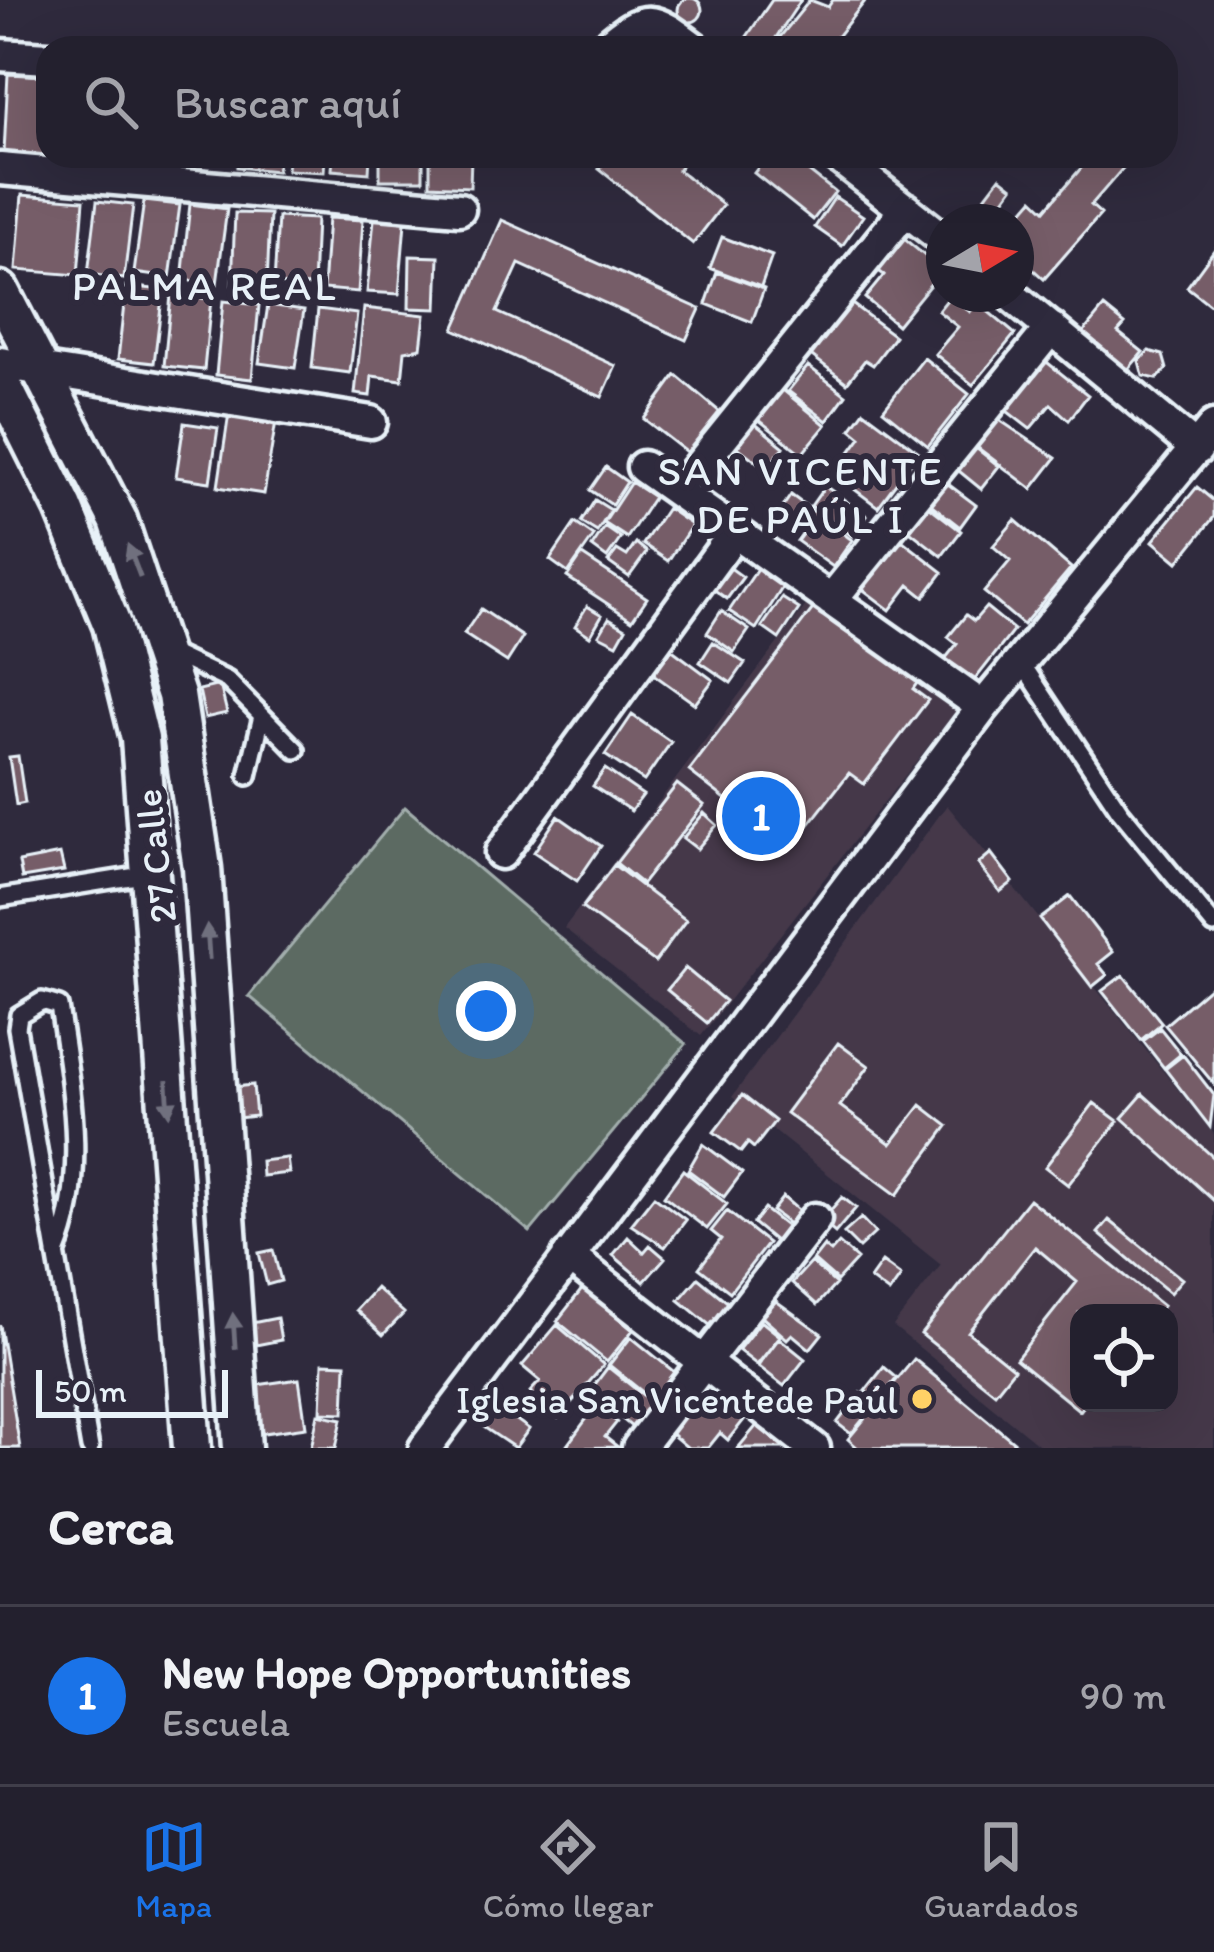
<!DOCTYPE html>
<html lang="es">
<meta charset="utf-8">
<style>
:root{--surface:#23202e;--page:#2b2836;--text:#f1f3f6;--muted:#a3a3aa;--line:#403e4a;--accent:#1a73e8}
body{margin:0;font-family:Itim,sans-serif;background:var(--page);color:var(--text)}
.controls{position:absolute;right:36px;bottom:36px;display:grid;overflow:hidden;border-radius:24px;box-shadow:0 12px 48px #0002}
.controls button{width:108px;height:108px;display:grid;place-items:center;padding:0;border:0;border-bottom:3px solid var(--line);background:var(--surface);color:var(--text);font:60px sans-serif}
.compass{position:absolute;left:926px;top:204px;width:108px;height:108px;border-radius:50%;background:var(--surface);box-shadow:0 12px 48px #0002;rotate:80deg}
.scale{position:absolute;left:36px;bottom:30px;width:192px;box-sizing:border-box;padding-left:12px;border:6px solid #e8f1f8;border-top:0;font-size:33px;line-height:42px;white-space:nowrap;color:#e8f1f8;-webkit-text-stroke:9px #2f2a3d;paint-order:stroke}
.you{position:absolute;left:486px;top:1011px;width:42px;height:42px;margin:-30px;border:9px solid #fff;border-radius:50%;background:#1a73e8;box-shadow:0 0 0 18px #1a73e833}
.badge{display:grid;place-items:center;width:78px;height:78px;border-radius:50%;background:var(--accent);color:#fff;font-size:39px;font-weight:700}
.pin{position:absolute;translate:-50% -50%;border:6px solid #fff;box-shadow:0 3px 12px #0006}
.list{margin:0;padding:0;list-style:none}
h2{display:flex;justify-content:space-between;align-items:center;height:156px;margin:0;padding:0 48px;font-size:51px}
h2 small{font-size:39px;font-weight:400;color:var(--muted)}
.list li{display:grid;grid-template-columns:78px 1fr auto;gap:36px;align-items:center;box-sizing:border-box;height:180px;padding:0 48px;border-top:3px solid var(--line)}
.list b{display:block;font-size:45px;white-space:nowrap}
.list p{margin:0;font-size:39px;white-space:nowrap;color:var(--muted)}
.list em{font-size:39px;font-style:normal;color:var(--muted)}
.icon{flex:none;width:66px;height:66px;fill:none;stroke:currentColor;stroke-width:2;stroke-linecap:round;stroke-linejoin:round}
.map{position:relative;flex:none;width:1214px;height:1448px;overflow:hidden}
.search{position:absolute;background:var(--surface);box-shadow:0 12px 48px #0002;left:36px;right:36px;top:36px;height:132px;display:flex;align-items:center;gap:30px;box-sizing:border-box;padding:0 42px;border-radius:36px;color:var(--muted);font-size:45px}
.sheet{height:336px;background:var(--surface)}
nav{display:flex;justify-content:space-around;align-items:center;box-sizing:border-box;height:168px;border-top:3px solid var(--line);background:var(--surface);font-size:33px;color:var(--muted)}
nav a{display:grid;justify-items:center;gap:6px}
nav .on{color:var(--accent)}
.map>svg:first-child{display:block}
.built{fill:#44394a;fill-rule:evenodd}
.green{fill:#5b6b62;stroke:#a2aead;stroke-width:3}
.building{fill:#765d68;stroke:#e8f1f8;stroke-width:3}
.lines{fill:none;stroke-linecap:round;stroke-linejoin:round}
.service-casing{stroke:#e8f1f8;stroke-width:24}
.minor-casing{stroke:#e8f1f8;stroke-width:39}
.tertiary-casing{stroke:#e8f1f8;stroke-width:45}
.service{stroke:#2f2a3d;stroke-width:15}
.minor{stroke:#2f2a3d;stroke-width:30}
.tertiary{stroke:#2f2a3d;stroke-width:36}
.oneway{fill:#70707e}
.poi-dot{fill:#ffd166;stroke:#2f2a3d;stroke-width:4.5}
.labels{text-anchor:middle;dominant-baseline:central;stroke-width:12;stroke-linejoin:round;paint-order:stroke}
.street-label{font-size:39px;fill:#e8f1f8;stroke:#2f2a3d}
.poi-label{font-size:39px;fill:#e8f1f8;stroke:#2f2a3d;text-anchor:end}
.neighbourhood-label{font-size:42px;letter-spacing:3px;fill:#e8f1f8;stroke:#2f2a3d}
</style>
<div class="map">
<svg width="1214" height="1448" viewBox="0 0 1214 1448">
<rect width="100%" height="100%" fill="#2f2a3d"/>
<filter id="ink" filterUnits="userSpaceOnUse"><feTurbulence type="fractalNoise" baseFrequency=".00833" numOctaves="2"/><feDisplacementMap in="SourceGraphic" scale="24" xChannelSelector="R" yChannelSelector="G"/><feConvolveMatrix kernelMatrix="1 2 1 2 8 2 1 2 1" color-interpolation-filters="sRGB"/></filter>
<g filter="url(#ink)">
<path class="built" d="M813,596L962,703L701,1036L564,928Z
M947,805L1214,1134V1448H1043L893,1326L941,1265L732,1097ZM1079,1313H1169V1403H1079Z"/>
<path class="green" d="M405,807L686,1044L530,1232L249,996Z"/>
<path class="building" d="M678 10a12 12 0 1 1 24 0a12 12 0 1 1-24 0Z
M772,0H801L769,48H739Z
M810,0L828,7L833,0H866L828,48H771Z
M8,74L48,76L47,155L4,153Z
M238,156H278L277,171L237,167Z
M288,156H325L324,172L287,170Z
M333,156H370L369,173L332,170Z
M380,156H423V180H380Z
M430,156H471L470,187L430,185Z
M609,156H688L678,170L723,205L693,244L599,169Z
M767,156H789L835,192L813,220L754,173Z
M1070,156H1111L1124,167L1091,205L1101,214L1044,279L1016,254L1013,222L1033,199L1045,210L1082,167Z
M1000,177L1013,187L989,220L975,210Z
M22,195L84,200L78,275L16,270Z
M835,197L863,216L842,246L815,227Z
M97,201L133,205L124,279L88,274Z
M144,201L180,205L170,278L134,273Z
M190,204L227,209L217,284L182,280Z
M235,213L270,214L267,287L232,285Z
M278,217L316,219L313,286L274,284Z
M328,218L363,220L358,292L323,289Z
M374,219L405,222L399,294L367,292Z
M502,220L700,309L686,340L519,264L497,312L616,366L602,397L454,329Z
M722,237L772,256L761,287L710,268Z
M902,237L942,270L897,325L865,298L884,275L876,269Z
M1214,250V308L1187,287Z
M410,256L439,257L437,309L409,308Z
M717,272L764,289L752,322L706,304Z
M126,286L163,290L154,363L118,359Z
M171,295L211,299L204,370L164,366Z
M950,296L970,312L978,303L1015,334L973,385L935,354L958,327L938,311Z
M223,301L259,305L252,379L216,375Z
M848,301L895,336L873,365L865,360L847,383L808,353Z
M268,305L304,310L295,368L259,363Z
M1104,307L1125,324L1118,332L1143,352L1126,372L1081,335Z
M364,308L425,315L421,348L405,351L402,380L372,376L370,396L355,394Z
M318,309L357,314L350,373L312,368Z
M1149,351L1163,355L1167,369L1157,379L1143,376L1139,361Z
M924,358L969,394L928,446L883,410Z
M1043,359L1088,395L1069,420L1051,404L1030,429L1003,408Z
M808,366L846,395L827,421L788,391Z
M676,375L720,412L689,454L644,419Z
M778,386L826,425L802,454L754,416Z
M864,411L919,452L878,507L834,474L861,437L851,429Z
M229,413L276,421L264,494L218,487Z
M995,417L1056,458L1032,489L974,445Z
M753,422L784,447L766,469L735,445Z
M184,423L218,428L210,482L176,477Z
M972,445L999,466L981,489L954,467Z
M606,467L627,482L612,505L590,490Z
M944,481L976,505L960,527L928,502Z
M631,482L654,497L627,538L604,523Z
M825,486L867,516L852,536L811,506Z
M1197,487L1214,501V517L1178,562L1153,541Z
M791,495L852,540L833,567L797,541L805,530L780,511Z
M595,500L611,510L597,532L581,522Z
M926,504L961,531L942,556L907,529Z
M667,508L692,525L668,561L643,544Z
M1015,520L1071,568L1023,625L984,592L1010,561L993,546Z
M575,523L594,536L568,573L550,560Z
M605,527L621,538L607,558L592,547Z
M899,538L943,572L924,597L909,585L890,610L861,588Z
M636,543L647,552L629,577L608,562L617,550L627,556Z
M582,555L647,598L632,620L567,577Z
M729,567L743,577L727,599L713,589Z
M758,568L784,585L756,629L729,611Z
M782,598L799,609L779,639L762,627Z
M818,602L919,680L913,689L928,700L864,784L849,773L790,849L689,771Z
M587,606L602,615L590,636L575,626Z
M986,607L1014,630L974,681L945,659L957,644L948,637L966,615L974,621Z
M481,609L523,637L507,662L464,634Z
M721,611L749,630L734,652L707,633Z
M609,618L626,628L617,644L599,635Z
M713,642L745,663L731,683L700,662Z
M671,649L713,680L695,704L653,674Z
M220,685L227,713L205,718L199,690Z
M632,715L671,742L644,781L605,755Z
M18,756L25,803L16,805L9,757Z
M605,769L643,795L631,811L593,786Z
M677,784L704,805L642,884L616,863Z
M704,813L717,825L697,849L683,838Z
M558,816L601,846L577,881L534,852Z
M991,853L1013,882L1000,892L978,864Z
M60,854L64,871L22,878L19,862Z
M614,865L686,920L655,962L582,908Z
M1070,896L1113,952L1098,964L1107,975L1092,987L1040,919Z
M685,968L725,1001L707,1023L667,990Z
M1123,975L1162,1023L1141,1040L1102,991Z
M1214,983V1084L1165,1025Z
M1160,1028L1181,1054L1164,1068L1143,1041Z
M838,1043L869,1066L840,1106L891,1144L921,1105L948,1126L897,1195L786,1113Z
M1183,1055L1214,1095L1210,1127L1165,1069Z
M253,1085L256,1116L237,1118L234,1087Z
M1143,1094L1214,1158V1201L1122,1118Z
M742,1095L775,1121L754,1148L748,1143L741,1152L714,1132Z
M1094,1103L1118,1121L1068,1185L1045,1167Z
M703,1144L742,1173L724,1197L688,1170Z
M287,1158L289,1173L262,1176L261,1161Z
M683,1170L727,1204L707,1229L664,1196Z
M654,1196L686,1220L665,1247L631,1225Z
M783,1197L805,1216L795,1229L772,1211Z
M842,1197L856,1208L835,1233L821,1221Z
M1029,1199L1163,1306L1157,1313H1079V1403H1086L1080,1411L1016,1359L1077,1282L1035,1247L968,1332L1014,1369L995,1393L921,1334Z
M764,1209L792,1231L781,1246L753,1223Z
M727,1211L768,1243L730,1292L699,1268L721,1239L711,1231Z
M861,1218L875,1233L859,1248L844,1233Z
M1109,1220L1182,1279L1170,1293L1098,1233Z
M628,1237L644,1252L650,1245L665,1258L644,1282L613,1255Z
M839,1243L857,1259L837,1281L813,1260L824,1246L831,1252Z
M273,1250L281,1281L267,1285L259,1253Z
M811,1262L836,1284L817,1305L792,1283Z
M882,1262L901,1276L889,1293L870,1279Z
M698,1278L731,1305L712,1327L679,1300Z
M376,1288L404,1313L383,1335L356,1310Z
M583,1288L633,1330L607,1362L557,1321Z
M776,1301L822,1334L810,1349L792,1334L787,1339L762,1317Z
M277,1318L281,1340L256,1345L252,1323Z
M761,1321L780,1336L757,1365L738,1350Z
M0,1325L20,1448H0Z
M557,1325L604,1365L558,1418L530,1392L540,1381L522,1366Z
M631,1337L678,1375L656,1403L609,1365Z
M779,1338L805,1359L784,1386L758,1366Z
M914,1359L1021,1448H858L848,1439Z
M323,1363L346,1364L344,1413L321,1412Z
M608,1367L653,1403L633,1428L589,1392Z
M884,1367L897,1378L878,1401L865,1391Z
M299,1379L306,1427L257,1434L250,1386Z
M860,1393L875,1405L851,1434L837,1423Z
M698,1395L725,1418L732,1409L744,1420L728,1440L720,1433L708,1448H688L669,1432Z
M495,1404L529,1429L515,1448L479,1424Z
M596,1406L617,1422L605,1437L618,1447L565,1448Z
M318,1414L342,1419L336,1448H311Z
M758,1424L787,1448H738Z"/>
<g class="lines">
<g class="service-casing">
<path id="service" d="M166,651L227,680L296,750
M1021,662L1120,811L1214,925
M248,776L262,716
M0,898L149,874
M56,1254C89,1177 71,1087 59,1006L42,1001L19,1015L17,1028L90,1448"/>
</g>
<g class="minor-casing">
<path id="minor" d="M605,48C646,12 653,17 694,48
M0,55L48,58
M837,156L944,240
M0,169L459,209
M1009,294L1197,449
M0,363L371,422
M643,467L983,707
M695,471L906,209
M831,600L1051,328
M501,853L735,532
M568,1256L814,1448
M425,1448L983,707L1214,426
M638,1448L815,1219"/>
</g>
<g class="tertiary-casing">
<path id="tertiary" d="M0,291L118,520L176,695L202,868L242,1448
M0,380L64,508L112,625L140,739L192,1448"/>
</g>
<use href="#service" class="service"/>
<use href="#minor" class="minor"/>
<use href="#tertiary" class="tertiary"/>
</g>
<defs><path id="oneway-solid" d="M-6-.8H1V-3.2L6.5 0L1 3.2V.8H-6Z" transform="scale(3)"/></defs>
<g class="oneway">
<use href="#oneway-solid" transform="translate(134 561) rotate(-111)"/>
<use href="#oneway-solid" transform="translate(208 942) rotate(-94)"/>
<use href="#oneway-solid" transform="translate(168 1098) rotate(86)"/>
<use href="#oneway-solid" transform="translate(234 1331) rotate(-94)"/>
</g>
</g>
<circle class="poi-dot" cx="922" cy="1399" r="12"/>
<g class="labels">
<g class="street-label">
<text transform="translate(155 856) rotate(-97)">27 Calle</text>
</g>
<g class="poi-label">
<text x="898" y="1399">Iglesia San Vicentede Paúl</text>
</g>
<g class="neighbourhood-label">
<text x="205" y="285">PALMA REAL</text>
<text x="801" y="470">SAN VICENTE<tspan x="801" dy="48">DE PAÚL I</tspan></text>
</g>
</g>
</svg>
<div class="controls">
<button><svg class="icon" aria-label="locate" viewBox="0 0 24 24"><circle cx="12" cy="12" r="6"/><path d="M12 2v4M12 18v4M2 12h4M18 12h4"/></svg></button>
</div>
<svg class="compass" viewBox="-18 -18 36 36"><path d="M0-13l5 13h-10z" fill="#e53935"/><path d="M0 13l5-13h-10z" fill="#a3a3aa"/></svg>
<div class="scale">50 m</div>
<div class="you"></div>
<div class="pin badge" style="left:761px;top:816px">1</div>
<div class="search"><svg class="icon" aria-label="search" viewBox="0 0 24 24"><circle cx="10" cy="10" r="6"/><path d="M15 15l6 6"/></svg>Buscar aquí</div>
</div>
<section class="sheet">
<h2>Cerca<small></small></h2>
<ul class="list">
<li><span class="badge">1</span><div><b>New Hope Opportunities</b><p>Escuela</p></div><em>90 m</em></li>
</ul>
</section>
<nav>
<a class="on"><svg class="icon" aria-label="map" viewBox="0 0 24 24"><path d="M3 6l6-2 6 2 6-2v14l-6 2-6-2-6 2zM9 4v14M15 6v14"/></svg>Mapa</a>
<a><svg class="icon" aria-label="directions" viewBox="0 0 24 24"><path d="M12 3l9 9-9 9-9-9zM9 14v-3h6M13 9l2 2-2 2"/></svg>Cómo llegar</a>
<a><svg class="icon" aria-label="saved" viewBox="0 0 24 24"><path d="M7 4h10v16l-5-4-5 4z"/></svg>Guardados</a>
</nav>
